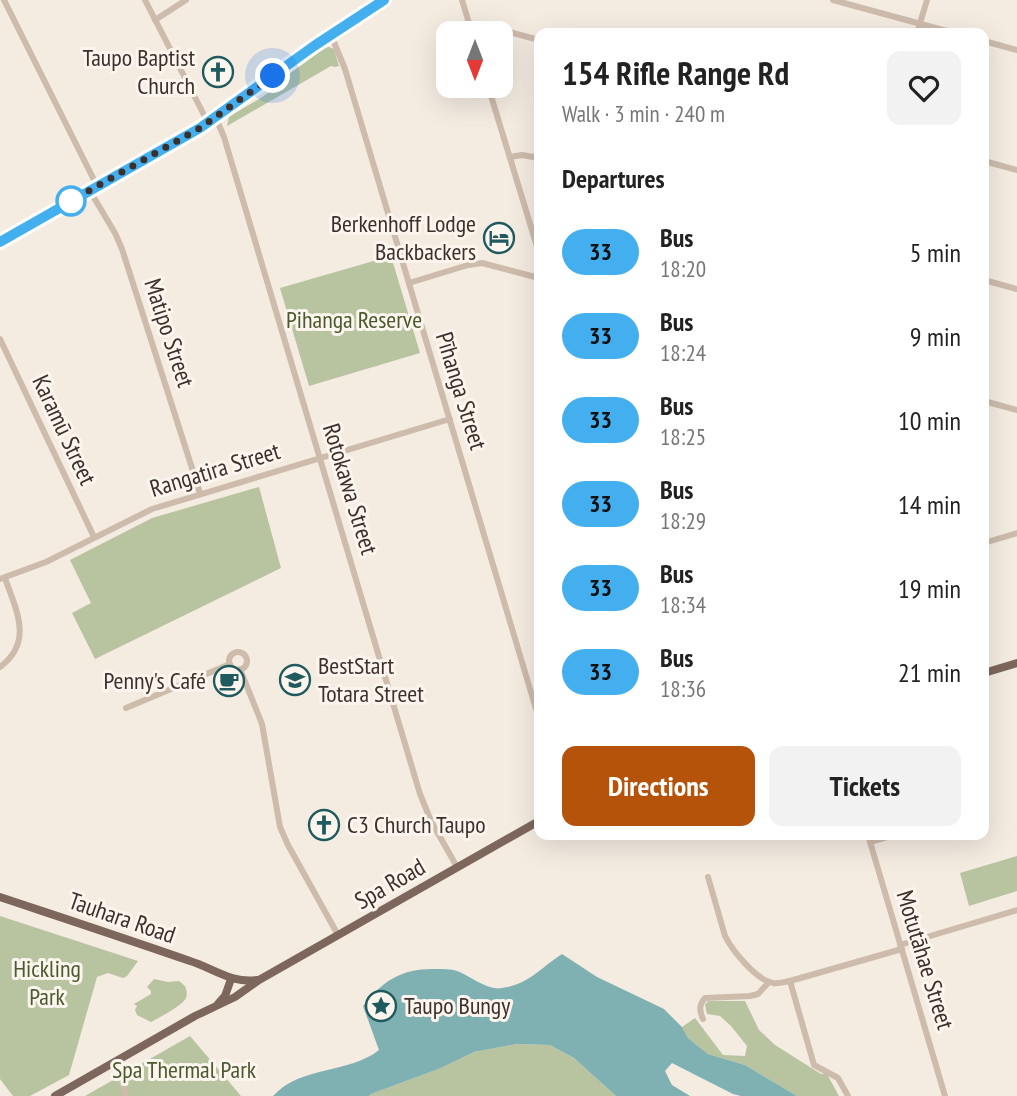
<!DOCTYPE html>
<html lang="en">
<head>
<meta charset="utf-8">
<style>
	body { margin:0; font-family:"PT Sans Narrow",sans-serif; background:#f2f2f2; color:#222; height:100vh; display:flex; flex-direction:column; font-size:26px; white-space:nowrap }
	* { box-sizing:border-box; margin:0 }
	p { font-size:23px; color:#767676 }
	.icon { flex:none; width:38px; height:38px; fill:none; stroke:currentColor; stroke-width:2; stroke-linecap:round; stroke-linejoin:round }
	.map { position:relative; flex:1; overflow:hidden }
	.side { position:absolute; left:534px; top:28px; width:455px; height:812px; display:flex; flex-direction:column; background:#fff; border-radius:14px; box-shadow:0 7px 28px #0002 }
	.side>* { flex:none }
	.badge { padding:0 14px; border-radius:23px; font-size:24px; line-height:46px }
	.needle { width:46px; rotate:180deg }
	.tools { position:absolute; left:436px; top:21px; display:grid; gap:14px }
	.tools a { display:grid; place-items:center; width:77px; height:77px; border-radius:14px; background:#fff; box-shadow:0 7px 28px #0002; font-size:35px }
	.you { position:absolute; width:35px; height:35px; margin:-18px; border:5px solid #fff; border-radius:50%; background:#1a73e8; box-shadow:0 0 0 10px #1a73e833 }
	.map>.badge { position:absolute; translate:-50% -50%; box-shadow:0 0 0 4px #fff }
	h2 { padding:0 28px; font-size:26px; line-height:63px }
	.round { display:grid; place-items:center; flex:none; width:74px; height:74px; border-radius:14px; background:#f2f2f2 }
	.overview { display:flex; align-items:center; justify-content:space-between; height:119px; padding:0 28px }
	h1 { font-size:33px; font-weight:700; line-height:52px }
	.button { display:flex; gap:14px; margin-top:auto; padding:14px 28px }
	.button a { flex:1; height:80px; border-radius:14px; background:#b45309; color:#fff; font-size:28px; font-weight:700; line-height:80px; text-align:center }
	.button a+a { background:#f2f2f2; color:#222 }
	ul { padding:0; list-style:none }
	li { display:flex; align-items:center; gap:21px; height:84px; padding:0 28px }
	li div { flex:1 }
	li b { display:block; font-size:26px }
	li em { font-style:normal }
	li .badge { min-width:77px; font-weight:700; text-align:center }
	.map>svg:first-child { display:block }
	.green { fill:#b8c4a0 }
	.water { fill:#7fb0b2 }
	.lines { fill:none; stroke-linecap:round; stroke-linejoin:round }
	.minor { stroke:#cdbbac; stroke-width:6 }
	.major { stroke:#7d675c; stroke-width:8 }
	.line-casing { stroke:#fff; stroke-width:16 }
	.line { stroke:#44afee; stroke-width:10 }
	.walk { stroke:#3b302b; stroke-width:7; stroke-dasharray:0 12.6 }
	.stop-dot { fill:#fff; stroke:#44afee; stroke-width:3.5 }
	.labels { text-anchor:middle; stroke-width:6; stroke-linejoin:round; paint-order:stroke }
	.poi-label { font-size:24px; fill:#3b302b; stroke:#fbf5ee; text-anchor:end }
	.park-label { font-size:24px; fill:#4a5a2e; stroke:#fbf5ee }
	.street-label { font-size:24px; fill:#3b302b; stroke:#fbf5ee }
</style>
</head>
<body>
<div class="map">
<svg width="1017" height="1096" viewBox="0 0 1017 1096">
	<rect width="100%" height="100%" fill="#f4ebe1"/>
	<g class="green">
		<path d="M 329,47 L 334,49 L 339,66 L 335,67 L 331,66 L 227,126 L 229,117 C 243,108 259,100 272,90 C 288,77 307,49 329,47 Z"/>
		<path d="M 391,256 L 420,353 L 309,386 L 280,288 Z"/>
		<path d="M 259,487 L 281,568 L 95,659 L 72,613 L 91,603 L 70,560 L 152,518 Z"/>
		<path d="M 1017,856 L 1017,891 L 969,906 L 960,873 Z"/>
		<path d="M 0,916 L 138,961 L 127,976 L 123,978 L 108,973 L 97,977 L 69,1075 L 30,1096 L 13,1096 L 0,1079 Z"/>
		<path d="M 154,979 L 168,982 L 179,981 L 185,986 C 186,990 188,993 186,998 C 182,1006 160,1017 151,1022 L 137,1015 L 135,1010 L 137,1006 L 134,1004 L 151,994 L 151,991 L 147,987 Z"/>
		<path d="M 708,1001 L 745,1001 L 759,1030 L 775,1045 L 821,1074 L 827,1074 L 839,1096 L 797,1096 L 745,1065 L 708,1054 L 688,1038 L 682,1027 L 695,1018 L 723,1055 L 745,1056 L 747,1046 L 731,1026 L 720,1016 L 707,1014 L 705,1005 Z"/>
		<path d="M 190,1036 L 241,1096 L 85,1096 Z"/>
		<path d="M 517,1044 L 550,1045 L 574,1058 L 616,1096 L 369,1096 L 371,1094 L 441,1068 L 474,1052 Z"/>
	</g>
	<path class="water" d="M 562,954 L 597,977 L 664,1009 L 682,1027 L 688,1038 L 708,1054 L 745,1065 L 797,1096 L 741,1096 L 733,1094 L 672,1063 L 665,1071 L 672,1085 L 690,1096 L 616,1096 L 574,1058 L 550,1045 L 517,1044 L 474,1052 L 441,1068 L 371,1094 L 369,1096 L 273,1096 C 302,1065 349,1074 379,1050 L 363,1006 C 383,980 403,968 436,969 C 443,969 451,969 457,971 C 471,976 487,991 502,988 C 530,984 540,968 562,954 Z"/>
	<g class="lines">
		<g class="minor">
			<path d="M 4,0 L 97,186"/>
			<path d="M 145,0 L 204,115 L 218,123 L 224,137 L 420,794 L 431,821 L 457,867"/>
			<path d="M 462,0 L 472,33"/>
			<path d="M 833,0 L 954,33"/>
			<path d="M 155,20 L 186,0"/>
			<path d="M 470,28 L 483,26 L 491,27 L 539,40"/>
			<path d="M 917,33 L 927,0"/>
			<path d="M 331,35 L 345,69 L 539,719"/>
			<path d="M 984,41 L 1017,50"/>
			<path d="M 488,86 L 539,253"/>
			<path d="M 510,157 L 522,155 L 539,158"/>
			<path d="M 984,161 L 1017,170"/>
			<path d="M 90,191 L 115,233 L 122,249 L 200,493"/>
			<path d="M 0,242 L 199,128 L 314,46 L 384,0"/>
			<path d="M 984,280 L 1017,289"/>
			<path d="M 409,283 L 468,265 L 482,263 L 539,278"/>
			<path d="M 0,339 L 94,537"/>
			<path d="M 984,401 L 1017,410"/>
			<path d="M 984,543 L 1017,533"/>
			<path d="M 0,579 L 46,562 L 152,509 L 450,419"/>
			<circle cx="238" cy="661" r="9"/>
			<path d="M 0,667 C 34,642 16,610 5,578"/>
			<path d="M 240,669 L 262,724 L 280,827 L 288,845 L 338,935"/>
			<path d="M 126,708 L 230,664"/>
			<path d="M 868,835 L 945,1096"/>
			<path d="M 870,842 L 894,835"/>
			<path d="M 708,877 L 725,936 C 732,950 756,980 773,983 C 778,984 784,982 790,981 L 902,949"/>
			<path d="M 900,945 L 1017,910"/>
			<path d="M 790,981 L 814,1065 L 838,1078 L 848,1096"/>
			<path d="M 703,1019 C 699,1010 699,1005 705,998 L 750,996 L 758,994 L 769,982"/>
			<path d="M 115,1062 L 117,1065 L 126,1096"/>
		</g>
		<g class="major">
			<path d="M 984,673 L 1017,663"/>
			<path d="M 0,897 C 63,918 127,939 190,961 C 213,968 232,984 257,980"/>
			<path d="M 218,1004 L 225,996 L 231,979"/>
			<path d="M 55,1096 L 195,1016 L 235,997 L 259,980 L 539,821"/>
		</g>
	</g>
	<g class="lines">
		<g class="line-casing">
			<path id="line" d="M 0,242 L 200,128 L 314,46 L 384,0"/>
		</g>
		<use href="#line" class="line"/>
		<path class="walk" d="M 71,201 L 69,202 L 200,128 L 273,76"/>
	</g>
	<defs>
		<g id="church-ring" transform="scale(1.575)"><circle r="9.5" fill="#fbf5ee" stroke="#1f5a5e" stroke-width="1.5"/><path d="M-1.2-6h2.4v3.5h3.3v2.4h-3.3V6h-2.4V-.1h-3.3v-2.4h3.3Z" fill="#1f5a5e"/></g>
		<g id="hotel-ring" transform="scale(1.575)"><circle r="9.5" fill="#fbf5ee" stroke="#1f5a5e" stroke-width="1.5"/><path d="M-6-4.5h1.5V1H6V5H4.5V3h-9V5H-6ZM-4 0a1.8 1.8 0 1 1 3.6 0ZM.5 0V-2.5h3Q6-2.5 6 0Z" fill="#1f5a5e"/></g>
		<g id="school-ring" transform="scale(1.575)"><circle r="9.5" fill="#fbf5ee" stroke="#1f5a5e" stroke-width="1.5"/><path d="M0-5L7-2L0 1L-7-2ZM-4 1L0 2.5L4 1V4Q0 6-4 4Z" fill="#1f5a5e"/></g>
		<g id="cafe-ring" transform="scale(1.575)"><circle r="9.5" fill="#fbf5ee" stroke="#1f5a5e" stroke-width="1.5"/><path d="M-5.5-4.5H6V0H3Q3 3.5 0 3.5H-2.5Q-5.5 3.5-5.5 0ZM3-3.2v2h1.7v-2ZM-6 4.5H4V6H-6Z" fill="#1f5a5e"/></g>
		<g id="sight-ring" transform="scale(1.575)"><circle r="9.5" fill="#fbf5ee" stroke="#1f5a5e" stroke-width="1.5"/><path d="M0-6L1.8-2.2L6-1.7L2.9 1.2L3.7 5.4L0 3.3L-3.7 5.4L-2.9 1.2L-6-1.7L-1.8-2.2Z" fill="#1f5a5e"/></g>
	</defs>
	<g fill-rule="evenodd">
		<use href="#church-ring" x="218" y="72"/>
		<use href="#hotel-ring" x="499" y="238"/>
		<use href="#school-ring" x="295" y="680"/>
		<use href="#cafe-ring" x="229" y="681"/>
		<use href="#church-ring" x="324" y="825"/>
		<use href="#sight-ring" x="381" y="1006"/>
	</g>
	<circle class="stop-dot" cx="71" cy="201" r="14"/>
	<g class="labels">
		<g class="poi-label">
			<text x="195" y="66">Taupo Baptist<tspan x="195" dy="28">Church</tspan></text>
			<text x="476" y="232">Berkenhoff Lodge<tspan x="476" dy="28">Backbackers</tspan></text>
			<text x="318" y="674" text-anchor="start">BestStart<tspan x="318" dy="28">Totara Street</tspan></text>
			<text x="206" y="689">Penny's Café</text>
			<text x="347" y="833" text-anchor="start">C3 Church Taupo</text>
			<text x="404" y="1014" text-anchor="start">Taupo Bungy</text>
		</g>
		<g class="park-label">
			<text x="354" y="328">Pihanga Reserve</text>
			<text x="47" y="977">Hickling<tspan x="47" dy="28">Park</tspan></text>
			<text x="184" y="1078">Spa Thermal Park</text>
		</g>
		<g class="street-label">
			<text transform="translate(169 333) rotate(72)" y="8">Matipo Street</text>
			<text transform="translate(461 391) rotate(73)" y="8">Pīhanga Street</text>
			<text transform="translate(64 430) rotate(65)" y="8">Karamū Street</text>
			<text transform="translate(215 470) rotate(-17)" y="8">Rangatira Street</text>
			<text transform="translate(350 489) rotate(73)" y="8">Rotokawa Street</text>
			<text transform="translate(390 884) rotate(-30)" y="8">Spa Road</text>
			<text transform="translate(122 918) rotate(19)" y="8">Tauhara Road</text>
			<text transform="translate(925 960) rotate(73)" y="8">Motutāhae Street</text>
		</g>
	</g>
</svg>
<div class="tools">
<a><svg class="needle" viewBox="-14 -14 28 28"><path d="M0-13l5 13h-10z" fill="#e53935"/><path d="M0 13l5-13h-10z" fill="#767676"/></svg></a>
</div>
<div class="you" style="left:273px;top:76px"></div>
<section class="side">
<div class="overview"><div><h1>154 Rifle Range Rd</h1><p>Walk · 3 min · 240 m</p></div><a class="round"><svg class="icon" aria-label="heart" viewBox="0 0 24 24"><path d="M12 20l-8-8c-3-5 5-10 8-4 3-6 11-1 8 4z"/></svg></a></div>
<h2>Departures</h2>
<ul>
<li><span class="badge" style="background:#44afee;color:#111">33</span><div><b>Bus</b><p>18:20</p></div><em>5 min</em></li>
<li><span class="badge" style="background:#44afee;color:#111">33</span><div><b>Bus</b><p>18:24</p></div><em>9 min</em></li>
<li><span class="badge" style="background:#44afee;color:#111">33</span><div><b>Bus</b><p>18:25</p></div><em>10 min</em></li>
<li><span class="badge" style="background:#44afee;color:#111">33</span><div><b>Bus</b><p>18:29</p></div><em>14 min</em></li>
<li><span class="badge" style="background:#44afee;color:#111">33</span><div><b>Bus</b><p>18:34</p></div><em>19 min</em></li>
<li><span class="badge" style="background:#44afee;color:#111">33</span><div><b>Bus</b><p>18:36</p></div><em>21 min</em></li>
</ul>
<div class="button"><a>Directions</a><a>Tickets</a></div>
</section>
</div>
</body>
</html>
